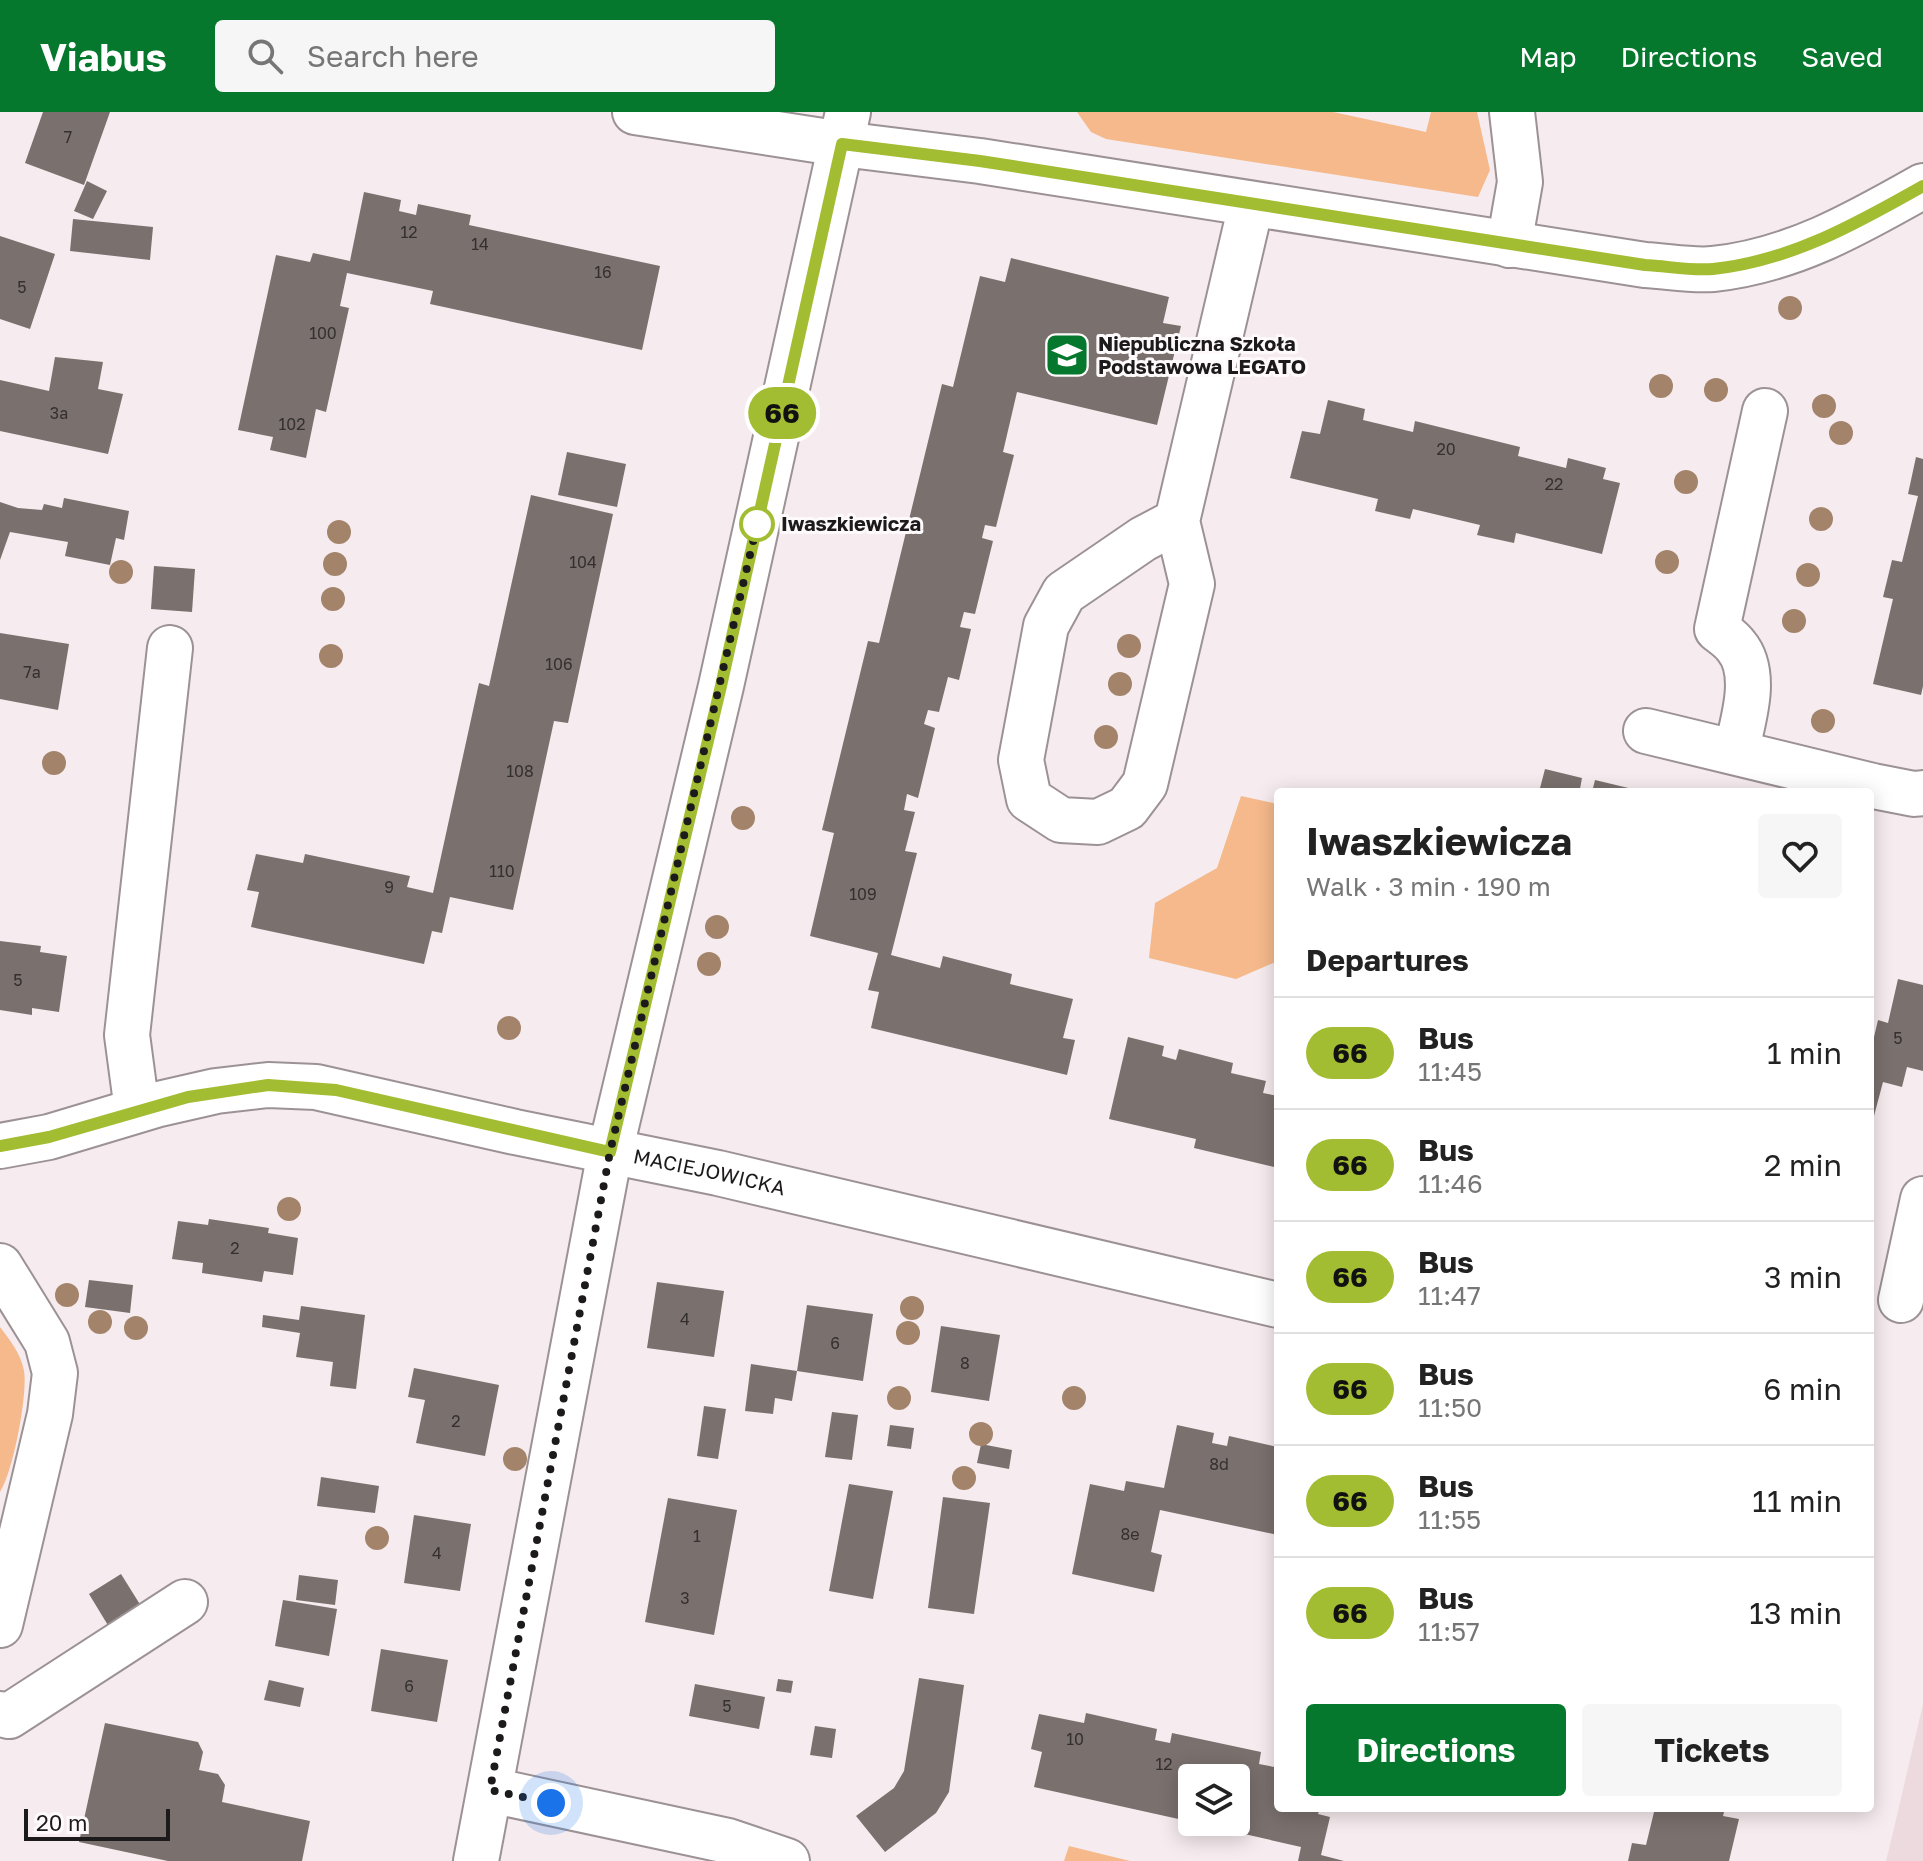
<!DOCTYPE html>
<html lang="en">
<head>
<meta charset="utf-8">
<style>
	body { margin:0; font-family:"Golos Text",sans-serif; background:#f6f6f6; color:#222; height:100vh; display:flex; flex-direction:column; font-size:30px; white-space:nowrap }
	* { box-sizing:border-box; margin:0 }
	p { font-size:26px; color:#767676 }
	.icon { flex:none; width:44px; height:44px; fill:none; stroke:currentColor; stroke-width:2; stroke-linecap:round; stroke-linejoin:round }
	.map { position:relative; flex:1; overflow:hidden }
	.side { position:absolute; left:1274px; top:676px; width:600px; height:1024px; display:flex; flex-direction:column; background:#fff; border-radius:8px; box-shadow:0 4px 20px #0003 }
	.side>* { flex:none }
	.badge { padding:0 16px; border-radius:26px; font-size:28px; line-height:52px }
	.tools { position:absolute; left:1178px; top:1652px; display:grid; gap:16px }
	.tools a { display:grid; place-items:center; width:72px; height:72px; border-radius:8px; background:#fff; box-shadow:0 4px 20px #0003; font-size:40px }
	.scale { position:absolute; left:24px; bottom:20px; width:146px; box-sizing:border-box; padding-left:8px; border:4px solid #1d1a1b; border-top:0; font-size:22px; line-height:28px; white-space:nowrap; color:#1d1a1b; -webkit-text-stroke:6px #fefafb; paint-order:stroke }
	.you { position:absolute; width:40px; height:40px; margin:-20px; border:6px solid #fff; border-radius:50%; background:#1a73e8; box-shadow:0 0 0 12px #1a73e833 }
	.map>.badge { position:absolute; translate:-50% -50%; box-shadow:0 0 0 4px #fff }
	h2 { padding:0 32px; font-size:30px; line-height:72px }
	.round { display:grid; place-items:center; flex:none; width:84px; height:84px; border-radius:8px; background:#f6f6f6 }
	.summary { display:flex; align-items:center; justify-content:space-between; height:136px; padding:0 32px }
	h1 { font-size:38px; font-weight:700; line-height:60px }
	.action { display:flex; gap:16px; margin-top:auto; padding:16px 32px }
	.action a { flex:1; height:92px; border-radius:8px; background:#06782d; color:#fff; font-size:32px; font-weight:700; line-height:92px; text-align:center }
	.action a+a { background:#f6f6f6; color:#222 }
	ul { padding:0; list-style:none }
	li { display:flex; align-items:center; gap:24px; height:112px; padding:0 32px; border-top:2px solid #e0e0e0 }
	li div { flex:1 }
	li b { display:block; font-size:30px }
	li em { font-style:normal }
	li .badge { min-width:88px; font-weight:700; text-align:center }
	header { display:flex; align-items:center; gap:48px; box-sizing:border-box; height:112px; padding:0 40px; background:#06782d; color:#fff }
	header strong { font-size:38px }
	nav { display:flex; gap:44px; margin-inline-start:auto; font-size:28px }
	.search { width:560px; height:72px; background:#f6f6f6; display:flex; align-items:center; gap:20px; box-sizing:border-box; padding:0 28px; border-radius:8px; color:#767676; font-size:30px }
	.map>svg:first-child { display:block }
	.built { fill:#eddadf }
	.green { fill:#f5b98b }
	.building { fill:#7a706e }
	.lines { fill:none; stroke-linecap:round; stroke-linejoin:round }
	.minor-casing { stroke:#9c9294; stroke-width:48 }
	.minor { stroke:#fff; stroke-width:44 }
	.tree { fill:#a3846b }
	.line-casing { stroke:#fff; stroke-width:18 }
	.line { stroke:#a2bd31; stroke-width:12 }
	.walk { stroke:#1d1a1b; stroke-width:8; stroke-dasharray:0 14.4 }
	.stop-dot { fill:#fff; stroke:#a2bd31; stroke-width:4 }
	.labels { text-anchor:middle; stroke-width:6; stroke-linejoin:round; paint-order:stroke }
	.number-label { font-size:16px; fill:#343030 }
	.poi-label { font-size:20px; font-weight:bold; fill:#1d1a1b; stroke:#fefafb; text-anchor:start }
	.stop-label { font-size:20px; font-weight:bold; fill:#1d1a1b; stroke:#fefafb; text-anchor:start }
	.street-label { font-size:20px; fill:#1d1a1b; stroke:#fefafb }
</style>
</head>
<body>
<header>
<strong>Viabus</strong>
<div class="search"><svg class="icon" aria-label="search" viewBox="0 0 24 24"><circle cx="10" cy="10" r="6"/><path d="M15 15l6 6"/></svg>Search here</div>
<nav><a>Map</a><a>Directions</a><a>Saved</a></nav>
</header>
<div class="map">
<svg width="1923" height="1749" viewBox="0 0 1923 1749">
	<rect width="100%" height="100%" fill="#f6ebee"/>
	<path class="built" d="M 1923,1592 L 1923,1749 L 1886,1749 L 1891,1729 Z"/>
	<g class="green">
		<path d="M 1077,0 L 1333,0 L 1426,20 L 1431,0 L 1477,0 L 1490,58 L 1478,85 L 1106,27 L 1091,20 Z"/>
		<path d="M 1241,684 L 1278,692 L 1278,849 L 1236,867 L 1149,846 L 1155,791 L 1217,756 Z"/>
		<path d="M 0,1215 C 10,1228 21,1242 24,1259 C 28,1282 13,1361 0,1380 Z"/>
		<path d="M 1069,1734 L 1130,1749 L 1064,1749 Z"/>
	</g>
	<g class="building">
		<path d="M 43,0 L 110,0 L 84,73 L 25,51 Z"/>
		<path d="M 87,69 L 107,79 L 93,107 L 74,99 Z"/>
		<path d="M 364,80 L 401,88 L 399,99 L 416,103 L 418,92 L 471,103 L 469,113 L 660,154 L 642,238 L 430,192 L 433,179 L 347,161 L 340,194 L 349,196 L 326,300 L 316,297 L 306,346 L 270,338 L 273,325 L 238,318 L 276,143 L 310,150 L 313,141 L 350,149 Z"/>
		<path d="M 73,107 L 153,115 L 150,148 L 70,139 Z"/>
		<path d="M 0,124 L 55,142 L 30,217 L 0,207 Z"/>
		<path d="M 1011,146 L 1169,185 L 1163,211 L 1181,214 L 1157,313 L 1017,280 L 1003,340 L 1014,343 L 996,415 L 985,413 L 982,426 L 993,429 L 975,502 L 964,500 L 960,515 L 971,517 L 959,568 L 948,565 L 939,600 L 928,598 L 924,612 L 935,616 L 918,686 L 907,682 L 904,698 L 915,700 L 905,739 L 917,741 L 891,843 L 940,856 L 943,844 L 1012,862 L 1010,872 L 1073,887 L 1063,926 L 1075,928 L 1067,963 L 871,916 L 879,880 L 868,878 L 878,841 L 810,824 L 834,721 L 822,718 L 868,529 L 879,531 L 942,272 L 953,275 L 980,164 L 1005,170 Z"/>
		<path d="M 55,245 L 103,250 L 98,277 L 123,282 L 108,342 L 0,319 L 0,268 L 49,279 Z"/>
		<path d="M 1328,288 L 1365,297 L 1363,308 L 1413,320 L 1415,309 L 1520,335 L 1518,344 L 1566,356 L 1568,346 L 1606,356 L 1603,367 L 1620,371 L 1602,442 L 1516,421 L 1514,431 L 1477,423 L 1480,413 L 1413,397 L 1410,407 L 1375,399 L 1378,387 L 1290,366 L 1302,319 L 1320,322 Z"/>
		<path d="M 567,340 L 626,352 L 617,395 L 558,383 Z"/>
		<path d="M 1916,345 L 1923,347 L 1923,574 L 1921,583 L 1873,572 L 1893,487 L 1883,485 L 1892,448 L 1902,450 L 1918,384 L 1908,382 Z"/>
		<path d="M 531,383 L 613,402 L 568,611 L 554,609 L 513,798 L 450,785 L 442,821 L 432,819 L 424,852 L 251,815 L 259,780 L 247,778 L 256,742 L 303,751 L 305,742 L 410,764 L 407,775 L 433,781 L 479,571 L 489,574 Z"/>
		<path d="M 64,386 L 129,399 L 124,428 L 116,426 L 110,453 L 65,444 L 68,430 L 10,420 L 0,448 L 0,390 L 18,396 L 42,398 L 44,392 L 62,396 Z"/>
		<path d="M 154,454 L 195,457 L 192,500 L 151,497 Z"/>
		<path d="M 0,521 L 69,532 L 58,598 L 0,587 Z"/>
		<path d="M 1545,657 L 1582,666 L 1580,677 L 1587,680 L 1539,680 Z"/>
		<path d="M 1595,668 L 1641,679 L 1641,680 L 1592,680 Z"/>
		<path d="M 0,829 L 41,834 L 40,840 L 67,844 L 59,900 L 32,896 L 32,903 L 0,898 Z"/>
		<path d="M 1898,867 L 1923,873 L 1923,959 L 1907,955 L 1902,975 L 1883,970 L 1870,1019 L 1870,942 L 1878,908 L 1888,911 Z"/>
		<path d="M 1128,925 L 1164,934 L 1162,944 L 1176,948 L 1179,937 L 1233,951 L 1231,961 L 1266,969 L 1263,981 L 1278,984 L 1278,1056 L 1194,1036 L 1196,1027 L 1109,1007 Z"/>
		<path d="M 209,1107 L 269,1116 L 268,1121 L 298,1126 L 293,1163 L 264,1159 L 262,1170 L 202,1161 L 203,1151 L 172,1147 L 178,1109 L 208,1113 Z"/>
		<path d="M 89,1168 L 133,1173 L 130,1201 L 85,1195 Z"/>
		<path d="M 657,1170 L 724,1179 L 714,1245 L 647,1236 Z"/>
		<path d="M 807,1193 L 873,1202 L 863,1269 L 797,1259 L 792,1289 L 775,1286 L 773,1302 L 745,1299 L 751,1252 L 797,1259 Z"/>
		<path d="M 301,1194 L 365,1203 L 356,1277 L 330,1274 L 333,1250 L 296,1245 L 300,1221 L 262,1215 L 263,1203 L 299,1208 Z"/>
		<path d="M 941,1214 L 1000,1223 L 989,1289 L 931,1280 Z"/>
		<path d="M 414,1256 L 499,1273 L 485,1344 L 416,1331 L 425,1288 L 408,1285 Z"/>
		<path d="M 704,1294 L 726,1297 L 718,1347 L 697,1344 Z"/>
		<path d="M 832,1300 L 858,1303 L 852,1348 L 825,1345 Z"/>
		<path d="M 890,1313 L 914,1316 L 911,1337 L 887,1334 Z"/>
		<path d="M 1177,1313 L 1214,1321 L 1212,1331 L 1227,1334 L 1229,1324 L 1278,1335 L 1278,1423 L 1160,1398 L 1151,1440 L 1162,1443 L 1154,1480 L 1072,1462 L 1090,1372 L 1124,1379 L 1126,1369 L 1164,1376 Z"/>
		<path d="M 981,1332 L 1012,1338 L 1009,1357 L 977,1351 Z"/>
		<path d="M 321,1365 L 379,1374 L 375,1401 L 317,1394 Z"/>
		<path d="M 849,1372 L 893,1379 L 873,1487 L 829,1479 Z"/>
		<path d="M 943,1385 L 990,1391 L 974,1502 L 928,1496 Z"/>
		<path d="M 668,1386 L 737,1398 L 714,1523 L 645,1510 Z"/>
		<path d="M 414,1403 L 471,1412 L 460,1479 L 404,1471 Z"/>
		<path d="M 121,1462 L 141,1494 L 109,1515 L 89,1482 Z"/>
		<path d="M 299,1463 L 338,1468 L 335,1493 L 296,1488 Z"/>
		<path d="M 283,1488 L 337,1497 L 329,1544 L 275,1534 Z"/>
		<path d="M 381,1537 L 448,1548 L 437,1610 L 371,1599 Z"/>
		<path d="M 919,1566 L 964,1573 L 949,1680 L 936,1701 L 885,1740 L 856,1704 L 894,1676 L 904,1659 Z"/>
		<path d="M 778,1567 L 793,1569 L 791,1581 L 776,1579 Z"/>
		<path d="M 269,1568 L 304,1576 L 300,1595 L 264,1588 Z"/>
		<path d="M 695,1572 L 765,1585 L 759,1617 L 689,1604 Z"/>
		<path d="M 1086,1601 L 1157,1617 L 1155,1628 L 1170,1631 L 1172,1621 L 1261,1640 L 1259,1652 L 1274,1655 L 1278,1642 L 1278,1696 L 1320,1696 L 1318,1702 L 1330,1705 L 1321,1743 L 1344,1749 L 1298,1749 L 1301,1735 L 1196,1711 L 1236,1710 L 1236,1666 L 1192,1666 L 1192,1710 L 1034,1675 L 1042,1640 L 1031,1637 L 1039,1602 L 1084,1611 Z"/>
		<path d="M 105,1611 L 198,1630 L 203,1640 L 199,1658 L 218,1662 L 225,1673 L 222,1690 L 310,1709 L 302,1749 L 168,1749 L 79,1730 Z"/>
		<path d="M 815,1614 L 836,1617 L 832,1646 L 810,1643 Z"/>
		<path d="M 1655,1696 L 1725,1696 L 1723,1704 L 1739,1707 L 1729,1749 L 1628,1749 L 1632,1731 L 1646,1733 Z"/>
	</g>
	<g class="lines">
		<g class="minor-casing">
			<g id="minor">
				<path d="M 635,0 L 842,32 L 980,49 L 1645,153 C 1667,154 1691,159 1713,157 C 1791,149 1856,112 1923,74"/>
				<path d="M 1509,133 L 1520,70 L 1512,0"/>
				<path d="M 1177,409 L 1143,427 L 1064,481 L 1046,514 L 1021,648 L 1029,687 L 1061,708 L 1098,710 L 1127,696 L 1145,672 L 1192,472 L 1177,409 L 1251,93"/>
				<path d="M 1646,619 L 1873,674 L 1914,682 L 1923,681"/>
				<path d="M 1736,640 C 1743,609 1759,561 1736,534 C 1731,527 1723,522 1717,517 L 1765,299"/>
				<path d="M 137,998 L 127,923 L 170,536"/>
				<path id="s1" d="M 0,1034 L 49,1025 L 159,992 L 216,979 L 268,973 L 316,975 L 515,1020 L 718,1061 L 1278,1193"/>
				<path d="M 0,1154 L 47,1230 L 55,1261 L 50,1302 L 0,1513"/>
				<path d="M 1901,1188 L 1923,1087"/>
				<path d="M 0,1602 L 9,1604 L 185,1490"/>
				<path d="M 490,1678 L 728,1729 L 787,1749"/>
				<path d="M 476,1749 L 610,1040 L 721,574 L 848,0"/>
			</g>
		</g>
		<use href="#minor" class="minor"/>
	</g>
	<g class="tree">
		<circle cx="1790" cy="196" r="12"/>
		<circle cx="1661" cy="274" r="12"/>
		<circle cx="1716" cy="278" r="12"/>
		<circle cx="1824" cy="294" r="12"/>
		<circle cx="1841" cy="321" r="12"/>
		<circle cx="1686" cy="370" r="12"/>
		<circle cx="1821" cy="407" r="12"/>
		<circle cx="339" cy="420" r="12"/>
		<circle cx="1667" cy="450" r="12"/>
		<circle cx="335" cy="452" r="12"/>
		<circle cx="121" cy="460" r="12"/>
		<circle cx="1808" cy="463" r="12"/>
		<circle cx="333" cy="487" r="12"/>
		<circle cx="1794" cy="509" r="12"/>
		<circle cx="1129" cy="534" r="12"/>
		<circle cx="331" cy="544" r="12"/>
		<circle cx="1120" cy="572" r="12"/>
		<circle cx="1823" cy="609" r="12"/>
		<circle cx="1106" cy="625" r="12"/>
		<circle cx="54" cy="651" r="12"/>
		<circle cx="743" cy="706" r="12"/>
		<circle cx="717" cy="815" r="12"/>
		<circle cx="709" cy="852" r="12"/>
		<circle cx="509" cy="916" r="12"/>
		<circle cx="289" cy="1097" r="12"/>
		<circle cx="67" cy="1183" r="12"/>
		<circle cx="912" cy="1196" r="12"/>
		<circle cx="100" cy="1210" r="12"/>
		<circle cx="136" cy="1216" r="12"/>
		<circle cx="908" cy="1221" r="12"/>
		<circle cx="899" cy="1286" r="12"/>
		<circle cx="1074" cy="1286" r="12"/>
		<circle cx="981" cy="1322" r="12"/>
		<circle cx="515" cy="1347" r="12"/>
		<circle cx="964" cy="1366" r="12"/>
		<circle cx="377" cy="1426" r="12"/>
	</g>
	<g class="lines">
		<g class="line-casing">
			<path id="line" d="M 0,1034 L 49,1025 L 188,985 L 268,973 L 336,978 L 610,1040 L 721,574 L 842,32 L 980,49 L 1645,153 C 1667,154 1691,159 1713,157 C 1790,149 1856,112 1923,74"/>
		</g>
		<use href="#line" class="line"/>
		<path class="walk" d="M 551,1691 L 490,1678 L 610,1040 L 760,400 L 757,412"/>
	</g>
	<defs>
		<g id="school-square" transform="scale(2.3)"><rect x="-9" y="-9" width="18" height="18" rx="4" fill="#06782d" stroke="#fefafb"/><path d="M0-5L7-2L0 1L-7-2ZM-4 1L0 2.5L4 1V4Q0 6-4 4Z" fill="#fff"/></g>
	</defs>
	<g fill-rule="evenodd">
		<use href="#school-square" x="1067" y="243"/>
	</g>
	<circle class="stop-dot" cx="757" cy="412" r="16"/>
	<g class="labels">
		<g class="number-label">
			<text x="68" y="31">7</text>
			<text x="409" y="126">12</text>
			<text x="480" y="138">14</text>
			<text x="603" y="166">16</text>
			<text x="22" y="181">5</text>
			<text x="323" y="227">100</text>
			<text x="59" y="307">3a</text>
			<text x="292" y="318">102</text>
			<text x="1446" y="343">20</text>
			<text x="1554" y="378">22</text>
			<text x="583" y="456">104</text>
			<text x="559" y="558">106</text>
			<text x="32" y="566">7a</text>
			<text x="520" y="665">108</text>
			<text x="502" y="765">110</text>
			<text x="389" y="781">9</text>
			<text x="863" y="788">109</text>
			<text x="18" y="874">5</text>
			<text x="1898" y="932">5</text>
			<text x="235" y="1142">2</text>
			<text x="685" y="1213">4</text>
			<text x="835" y="1237">6</text>
			<text x="965" y="1257">8</text>
			<text x="456" y="1315">2</text>
			<text x="1219" y="1358">8d</text>
			<text x="1130" y="1428">8e</text>
			<text x="697" y="1430">1</text>
			<text x="437" y="1447">4</text>
			<text x="685" y="1492">3</text>
			<text x="409" y="1580">6</text>
			<text x="727" y="1600">5</text>
			<text x="1075" y="1633">10</text>
			<text x="1164" y="1658">12</text>
		</g>
		<g class="poi-label">
			<text x="1098" y="239">Niepubliczna Szkoła<tspan x="1098" dy="23">Podstawowa LEGATO</tspan></text>
		</g>
		<g class="stop-label">
			<text x="781" y="419">Iwaszkiewicza</text>
		</g>
		<g class="street-label">
			<text dy="7" stroke="none"><textPath href="#s1" startOffset="726">MACIEJOWICKA</textPath></text>
		</g>
	</g>
</svg>
<div class="tools">
<a><svg class="icon" aria-label="layers" viewBox="0 0 24 24"><path d="M12 4l9 5-9 5-9-5zM3 14l9 5 9-5"/></svg></a>
</div>
<div class="scale">20 m</div>
<div class="you" style="left:551px;top:1691px"></div>
<b class="badge" style="left:782px;top:301px;background:#a2bd31;color:#111">66</b>
<section class="side">
<div class="summary"><div><h1>Iwaszkiewicza</h1><p>Walk · 3 min · 190 m</p></div><a class="round"><svg class="icon" aria-label="heart" viewBox="0 0 24 24"><path d="M12 20l-8-8c-3-5 5-10 8-4 3-6 11-1 8 4z"/></svg></a></div>
<h2>Departures</h2>
<ul>
<li><span class="badge" style="background:#a2bd31;color:#111">66</span><div><b>Bus</b><p>11:45</p></div><em>1 min</em></li>
<li><span class="badge" style="background:#a2bd31;color:#111">66</span><div><b>Bus</b><p>11:46</p></div><em>2 min</em></li>
<li><span class="badge" style="background:#a2bd31;color:#111">66</span><div><b>Bus</b><p>11:47</p></div><em>3 min</em></li>
<li><span class="badge" style="background:#a2bd31;color:#111">66</span><div><b>Bus</b><p>11:50</p></div><em>6 min</em></li>
<li><span class="badge" style="background:#a2bd31;color:#111">66</span><div><b>Bus</b><p>11:55</p></div><em>11 min</em></li>
<li><span class="badge" style="background:#a2bd31;color:#111">66</span><div><b>Bus</b><p>11:57</p></div><em>13 min</em></li>
</ul>
<div class="action"><a>Directions</a><a>Tickets</a></div>
</section>
</div>
</body>
</html>
